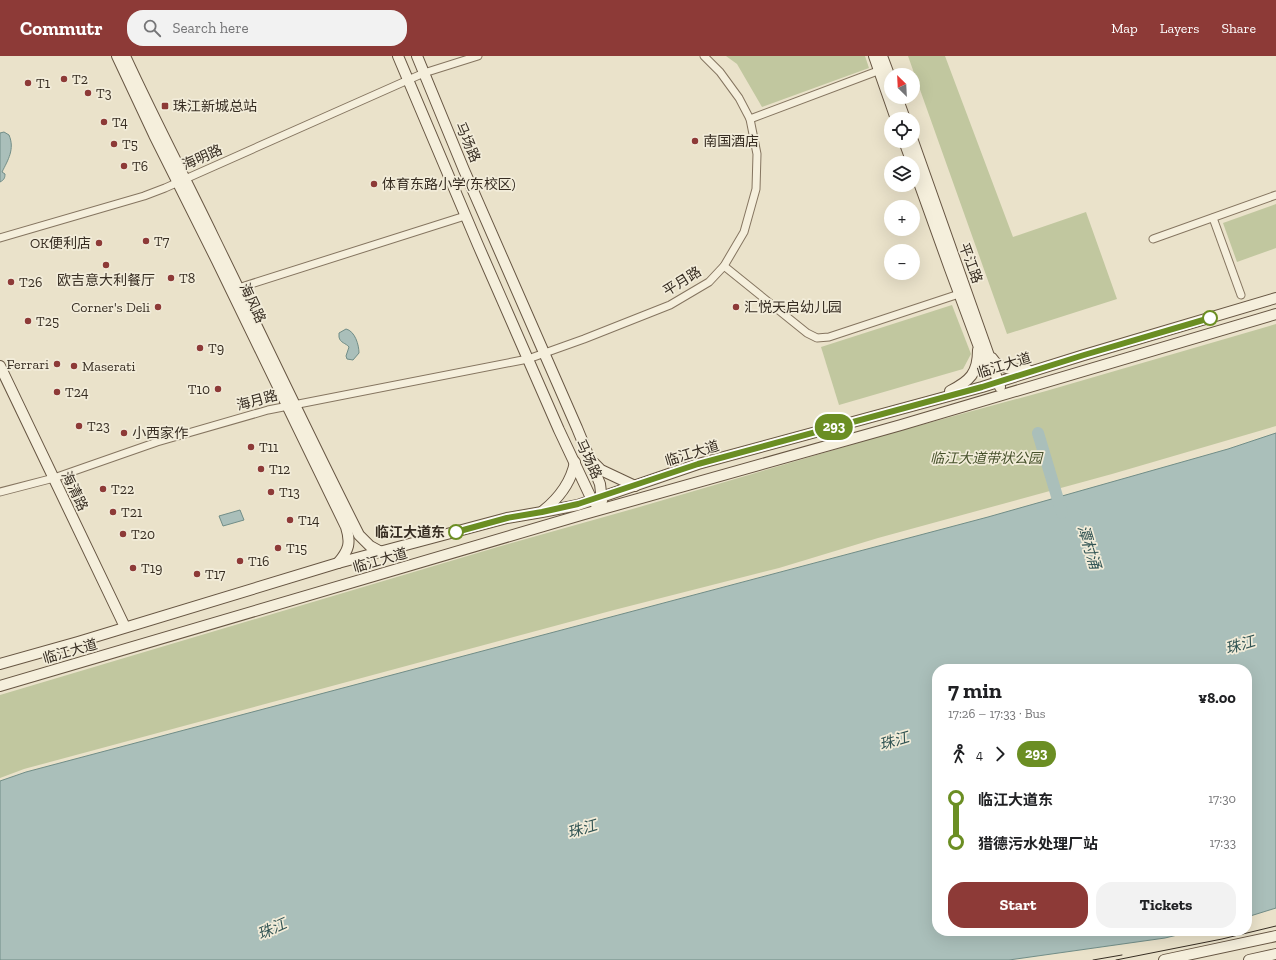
<!DOCTYPE html>
<html lang="en">
<head>
<meta charset="utf-8">
<style>
	body { margin:0; font-family:"Zilla Slab","Noto Sans SC",serif; background:#f2f2f2; color:#202124; height:100vh; display:flex; flex-direction:column; font-size:15px; white-space:nowrap }
	* { box-sizing:border-box; margin:0 }
	p { font-size:13px; color:#757577 }
	.icon { flex:none; width:22px; height:22px; fill:none; stroke:currentColor; stroke-width:2; stroke-linecap:round; stroke-linejoin:round }
	.map { position:relative; flex:1; overflow:hidden }
	.details { position:absolute; left:932px; top:608px; width:320px; height:272px; display:flex; flex-direction:column; background:#fff; border-radius:16px; box-shadow:0 4px 16px #0002 }
	.details>* { flex:none }
	.badge { padding:0 8px; border-radius:13px; font-size:14px; line-height:26px }
	.needle { width:26px; rotate:336deg }
	.tools { position:absolute; left:884px; top:12px; display:grid; gap:8px }
	.tools a { display:grid; place-items:center; width:36px; height:36px; border-radius:50%; background:#fff; box-shadow:0 4px 16px #0002; font-size:20px }
	.map>.badge { position:absolute; translate:-50% -50%; box-shadow:0 0 0 2px #fff }
	.legs { display:flex; align-items:center; gap:6px; height:44px; padding:0 16px; font-size:13px }
	.legs p { margin-inline-start:auto }
	.summary { display:flex; align-items:center; justify-content:space-between; height:68px; padding:0 16px }
	h1 { font-size:22px; font-weight:700; line-height:30px }
	.button { display:flex; gap:8px; margin-top:auto; padding:8px 16px }
	.button a { flex:1; height:46px; border-radius:16px; background:#8d3a37; color:#fff; font-size:16px; font-weight:700; line-height:46px; text-align:center }
	.button a+a { background:#f2f2f2; color:#202124 }
	ul { padding:0 16px; list-style:none }
	li { display:flex; align-items:center; gap:14px; height:44px; font-size:15px }
	li i { display:grid; place-items:center; width:6px; height:100%; margin:0 5px; background:currentColor }
	li i::after { content:''; width:10px; height:10px; margin:-5px; border:3px solid; border-radius:50%; background:#fff }
	li p { margin-inline-start:auto }
	li:first-child i { background:linear-gradient(#0000 50%,currentColor 0) }
	li:last-child i { background:linear-gradient(currentColor 50%,#0000 0) }
	header { display:flex; align-items:center; gap:24px; box-sizing:border-box; height:56px; padding:0 20px; background:#8d3a37; color:#fff }
	header strong { font-size:19px }
	nav { display:flex; gap:22px; margin-inline-start:auto; font-size:14px }
	.search { width:280px; height:36px; background:#f2f2f2; display:flex; align-items:center; gap:10px; box-sizing:border-box; padding:0 14px; border-radius:16px; color:#757577; font-size:15px }
	.map>svg:first-child { display:block }
	.green { fill:#c1c79f }
	.water { fill:#aabfba; stroke:#718d87 }
	.lines { fill:none; stroke-linecap:round; stroke-linejoin:round }
	.river { stroke:#aabfba; stroke-width:12 }
	.street-casing { stroke:#857560; stroke-width:9 }
	.secondary-casing { stroke:#675643; stroke-width:12 }
	.street { stroke:#f5efdc; stroke-width:7 }
	.secondary { stroke:#f5efdc; stroke-width:10 }
	.tram { stroke:#372d22; stroke-width:1 }
	.line-1-casing { stroke:#fff; stroke-width:9 }
	.line-1 { stroke:#6b8e23; stroke-width:6 }
	.poi-dot { fill:#8d3a37; stroke:#f2ecd9; stroke-width:1.5 }
	.stop-1-dot { fill:#fff; stroke:#6b8e23; stroke-width:2 }
	.labels { text-anchor:middle; stroke-width:3.5; stroke-linejoin:round; paint-order:stroke }
	.poi-label { font-size:14px; fill:#372d22; stroke:#f2ecd9; text-anchor:start }
	.street-label { font-size:14px; fill:#372d22; stroke:#f2ecd9 }
	.park-label { font-size:14px; font-style:italic; fill:#46512b; stroke:#f2ecd9 }
	.stop-label { font-size:14px; font-weight:bold; fill:#372d22; stroke:#f2ecd9; text-anchor:end }
	.water-label { font-size:15px; font-style:italic; fill:#335554; stroke:#f2ecd9 }
</style>
</head>
<body>
<header>
<strong>Commutr</strong>
<div class="search"><svg class="icon" aria-label="search" viewBox="0 0 24 24"><circle cx="10" cy="10" r="6"/><path d="M15 15l6 6"/></svg>Search here</div>
<nav><a>Map</a><a>Layers</a><a>Share</a></nav>
</header>
<div class="map">
<svg width="1276" height="904" viewBox="0 0 1276 904">
	<rect width="100%" height="100%" fill="#eae2ca"/>
	<g class="green">
		<path d="M 726,0 L 865,0 L 869,12 L 762,51 L 737,8 Z"/>
		<path d="M 908,0 L 945,0 L 1013,181 L 1086,156 L 1117,243 L 1007,278 Z"/>
		<path d="M 1276,148 L 1276,192 L 1237,206 L 1223,167 Z"/>
		<path d="M 952,249 L 971,298 L 963,313 L 839,349 L 821,291 Z"/>
		<path d="M 1276,268 L 1276,370 L 1112,418 L 878,482 L 779,512 L 614,554 L 24,713 L 0,722 L 0,639 L 501,490 L 636,452 L 888,378 L 1046,335 Z"/>
	</g>
	<g class="water">
		<path d="M 4,76 L 9,79 C 15,93 8,104 2,116 L 5,118 C 5,122 4,124 0,126 L 0,77 Z"/>
		<path d="M 346,273 C 355,275 359,289 359,297 L 353,304 L 347,303 L 346,300 L 349,291 C 346,287 340,287 339,281 L 339,277 Z"/>
		<path d="M 1276,377 L 1276,852 L 1247,861 L 1247,613 L 937,613 L 937,875 L 1194,875 L 1165,882 L 1009,904 L 0,904 L 0,725 L 26,716 L 988,461 L 1228,393 Z"/>
		<path d="M 240,454 L 244,464 L 223,470 L 219,460 Z"/>
	</g>
	<g class="lines">
		<path class="river" d="M 1038,377 L 1062,457"/>
		<g class="street-casing">
			<g id="street">
				<path d="M 750,63 L 883,13"/>
				<path d="M 1213,162 L 1241,239"/>
				<path d="M 0,182 L 144,140 L 165,132 L 408,24 L 424,17 L 478,0"/>
				<path d="M 1153,183 L 1276,139"/>
				<path d="M 724,210 L 807,277 L 817,282 L 829,281 L 959,238"/>
				<path d="M 235,233 L 465,160"/>
				<path d="M 0,436 L 54,422 L 157,386 L 268,354 L 528,303 L 584,283 L 670,249 L 709,226 L 724,210 L 744,176 L 756,133 L 757,98 L 750,63 L 739,42 L 720,16 L 704,0"/>
			</g>
		</g>
		<g class="secondary-casing">
			<g id="secondary">
				<path d="M 117,0 L 154,79 L 217,205 L 346,471 C 351,487 349,494 338,507"/>
				<path d="M 125,0 C 153,61 184,120 213,180 C 262,280 309,380 359,479 L 370,490 L 381,496"/>
				<path d="M 398,0 L 478,189 L 559,374 L 592,444 L 596,448"/>
				<path d="M 417,0 L 464,114 L 577,372 L 600,428 L 602,445"/>
				<path d="M 874,0 L 896,63"/>
				<path d="M 882,0 L 891,24"/>
				<path d="M 897,41 L 905,63"/>
				<path d="M 904,85 L 912,107"/>
				<path d="M 913,85 L 1000,331"/>
				<path d="M 913,110 L 950,213 L 986,310"/>
				<path d="M 992,302 C 999,314 1015,314 1028,314"/>
				<path d="M 0,310 L 125,571"/>
				<path d="M 950,335 C 970,325 978,317 978,294"/>
				<path d="M 594,407 L 601,414 L 635,430"/>
				<path d="M 543,455 C 559,442 571,427 575,406"/>
				<path d="M 0,608 L 78,586 L 338,507 L 507,462 L 542,456 L 578,449 L 698,408 L 982,331 L 1084,299 L 1276,242"/>
				<path d="M 0,630 L 581,459 L 901,369 L 1276,258"/>
				<path d="M 1164,904 L 1276,880"/>
				<path d="M 1249,904 L 1276,898"/>
			</g>
		</g>
		<use href="#street" class="street"/>
		<use href="#secondary" class="secondary"/>
		<g class="tram">
			<path d="M 1093,904 L 1122,899"/>
			<path d="M 1116,904 L 1222,883 L 1276,870"/>
		</g>
	</g>
	<g class="lines">
		<g class="line-1-casing">
			<path id="line-1" d="M 456,476 L 507,462 L 542,456 L 578,448 L 698,408 L 982,331 L 1084,299 L 1210,262"/>
		</g>
		<use href="#line-1" class="line-1"/>
	</g>
	<g class="poi-dot">
		<circle cx="64" cy="23" r="4"/>
		<circle cx="28" cy="27" r="4"/>
		<circle cx="88" cy="37" r="4"/>
		<rect x="161" y="46" width="8" height="8" rx="2"/>
		<circle cx="104" cy="66" r="4"/>
		<circle cx="695" cy="85" r="4"/>
		<circle cx="114" cy="88" r="4"/>
		<circle cx="124" cy="110" r="4"/>
		<circle cx="374" cy="128" r="4"/>
		<circle cx="146" cy="185" r="4"/>
		<circle cx="99" cy="187" r="4"/>
		<circle cx="106" cy="209" r="4"/>
		<circle cx="171" cy="222" r="4"/>
		<circle cx="11" cy="226" r="4"/>
		<circle cx="158" cy="251" r="4"/>
		<circle cx="736" cy="251" r="4"/>
		<circle cx="28" cy="265" r="4"/>
		<circle cx="200" cy="292" r="4"/>
		<circle cx="57" cy="308" r="4"/>
		<circle cx="74" cy="310" r="4"/>
		<circle cx="218" cy="333" r="4"/>
		<circle cx="57" cy="336" r="4"/>
		<circle cx="79" cy="370" r="4"/>
		<circle cx="124" cy="377" r="4"/>
		<circle cx="251" cy="391" r="4"/>
		<circle cx="261" cy="413" r="4"/>
		<circle cx="103" cy="433" r="4"/>
		<circle cx="271" cy="436" r="4"/>
		<circle cx="113" cy="456" r="4"/>
		<circle cx="290" cy="464" r="4"/>
		<circle cx="123" cy="478" r="4"/>
		<circle cx="278" cy="492" r="4"/>
		<circle cx="240" cy="505" r="4"/>
		<circle cx="133" cy="512" r="4"/>
		<circle cx="197" cy="518" r="4"/>
	</g>
	<g class="stop-1-dot">
		<circle cx="1210" cy="262" r="7"/>
		<circle cx="456" cy="476" r="7"/>
	</g>
	<g class="labels">
		<g class="poi-label">
			<text x="72" y="28">T2</text>
			<text x="36" y="32">T1</text>
			<text x="96" y="42">T3</text>
			<text x="173" y="55">珠江新城总站</text>
			<text x="112" y="71">T4</text>
			<text x="703" y="90">南国酒店</text>
			<text x="122" y="93">T5</text>
			<text x="132" y="115">T6</text>
			<text x="382" y="133">体育东路小学(东校区)</text>
			<text x="154" y="190">T7</text>
			<text x="91" y="192" text-anchor="end">OK便利店</text>
			<text x="179" y="227">T8</text>
			<text x="106" y="229" text-anchor="middle">欧吉意大利餐厅</text>
			<text x="19" y="231">T26</text>
			<text x="150" y="256" text-anchor="end">Corner's Deli</text>
			<text x="744" y="256">汇悦天启幼儿园</text>
			<text x="36" y="270">T25</text>
			<text x="208" y="297">T9</text>
			<text x="49" y="313" text-anchor="end">Ferrari</text>
			<text x="82" y="315">Maserati</text>
			<text x="210" y="338" text-anchor="end">T10</text>
			<text x="65" y="341">T24</text>
			<text x="87" y="375">T23</text>
			<text x="132" y="382">小西家作</text>
			<text x="259" y="396">T11</text>
			<text x="269" y="418">T12</text>
			<text x="111" y="438">T22</text>
			<text x="279" y="441">T13</text>
			<text x="121" y="461">T21</text>
			<text x="298" y="469">T14</text>
			<text x="131" y="483">T20</text>
			<text x="286" y="497">T15</text>
			<text x="248" y="510">T16</text>
			<text x="141" y="517">T19</text>
			<text x="205" y="523">T17</text>
		</g>
		<g class="street-label">
			<text transform="translate(468 86) rotate(67)" y="5">马场路</text>
			<text transform="translate(202 101) rotate(-24)" y="5">海明路</text>
			<text transform="translate(971 207) rotate(70)" y="5">平江路</text>
			<text transform="translate(682 225) rotate(-32)" y="5">平月路</text>
			<text transform="translate(253 247) rotate(65)" y="5">海风路</text>
			<text transform="translate(1004 309) rotate(-17)" y="5">临江大道</text>
			<text transform="translate(257 344) rotate(-15)" y="5">海月路</text>
			<text transform="translate(692 397) rotate(-17)" y="5">临江大道</text>
			<text transform="translate(589 403) rotate(65)" y="5">马场路</text>
			<text transform="translate(75 435) rotate(64)" y="5">海清路</text>
			<text transform="translate(380 504) rotate(-16)" y="5">临江大道</text>
			<text transform="translate(70 595) rotate(-16)" y="5">临江大道</text>
		</g>
		<g class="park-label">
			<text x="986" y="407">临江大道带状公园</text>
		</g>
		<g class="stop-label">
			<text x="445" y="481">临江大道东</text>
		</g>
		<g class="water-label">
			<text transform="translate(1089 491) rotate(73)" y="5">潭村涌</text>
			<text transform="translate(1240 589) rotate(-16)" y="5">珠江</text>
			<text transform="translate(894 685) rotate(-16)" y="5">珠江</text>
			<text transform="translate(582 773) rotate(-16)" y="5">珠江</text>
			<text transform="translate(272 873) rotate(-24)" y="5">珠江</text>
		</g>
	</g>
</svg>
<div class="tools">
<a><svg class="needle" viewBox="-14 -14 28 28"><path d="M0-13l5 13h-10z" fill="#e53935"/><path d="M0 13l5-13h-10z" fill="#757577"/></svg></a>
<a><svg class="icon" aria-label="locate" viewBox="0 0 24 24"><circle cx="12" cy="12" r="6"/><path d="M12 2v4M12 18v4M2 12h4M18 12h4"/></svg></a>
<a><svg class="icon" aria-label="layers" viewBox="0 0 24 24"><path d="M12 4l9 5-9 5-9-5zM3 14l9 5 9-5"/></svg></a>
<a>+</a>
<a>−</a>
</div>
<b class="badge" style="left:834px;top:371px;background:#6b8e23;color:#fff">293</b>
<section class="details">
<div class="summary"><div><h1>7 min</h1><p>17:26 – 17:33 · Bus</p></div><b>¥8.00</b></div>
<div class="legs"><svg class="icon" aria-label="walk" viewBox="0 0 24 24"><circle cx="13" cy="4" r="2"/><path d="M13 8l-2 6 4 7M11 14l-3 7M7 12l3-4h3l4 4"/></svg>4<svg class="icon" aria-label="forward" viewBox="0 0 24 24"><path d="M9 5l7 7-7 7"/></svg><b class="badge" style="background:#6b8e23;color:#fff">293</b></div>
<ul>
<li><i style="color:#6b8e23"></i><b>临江大道东</b><p>17:30</p></li>
<li><i style="color:#6b8e23"></i><b>猎德污水处理厂站</b><p>17:33</p></li>
</ul>
<div class="button"><a>Start</a><a>Tickets</a></div>
</section>
</div>
</body>
</html>
